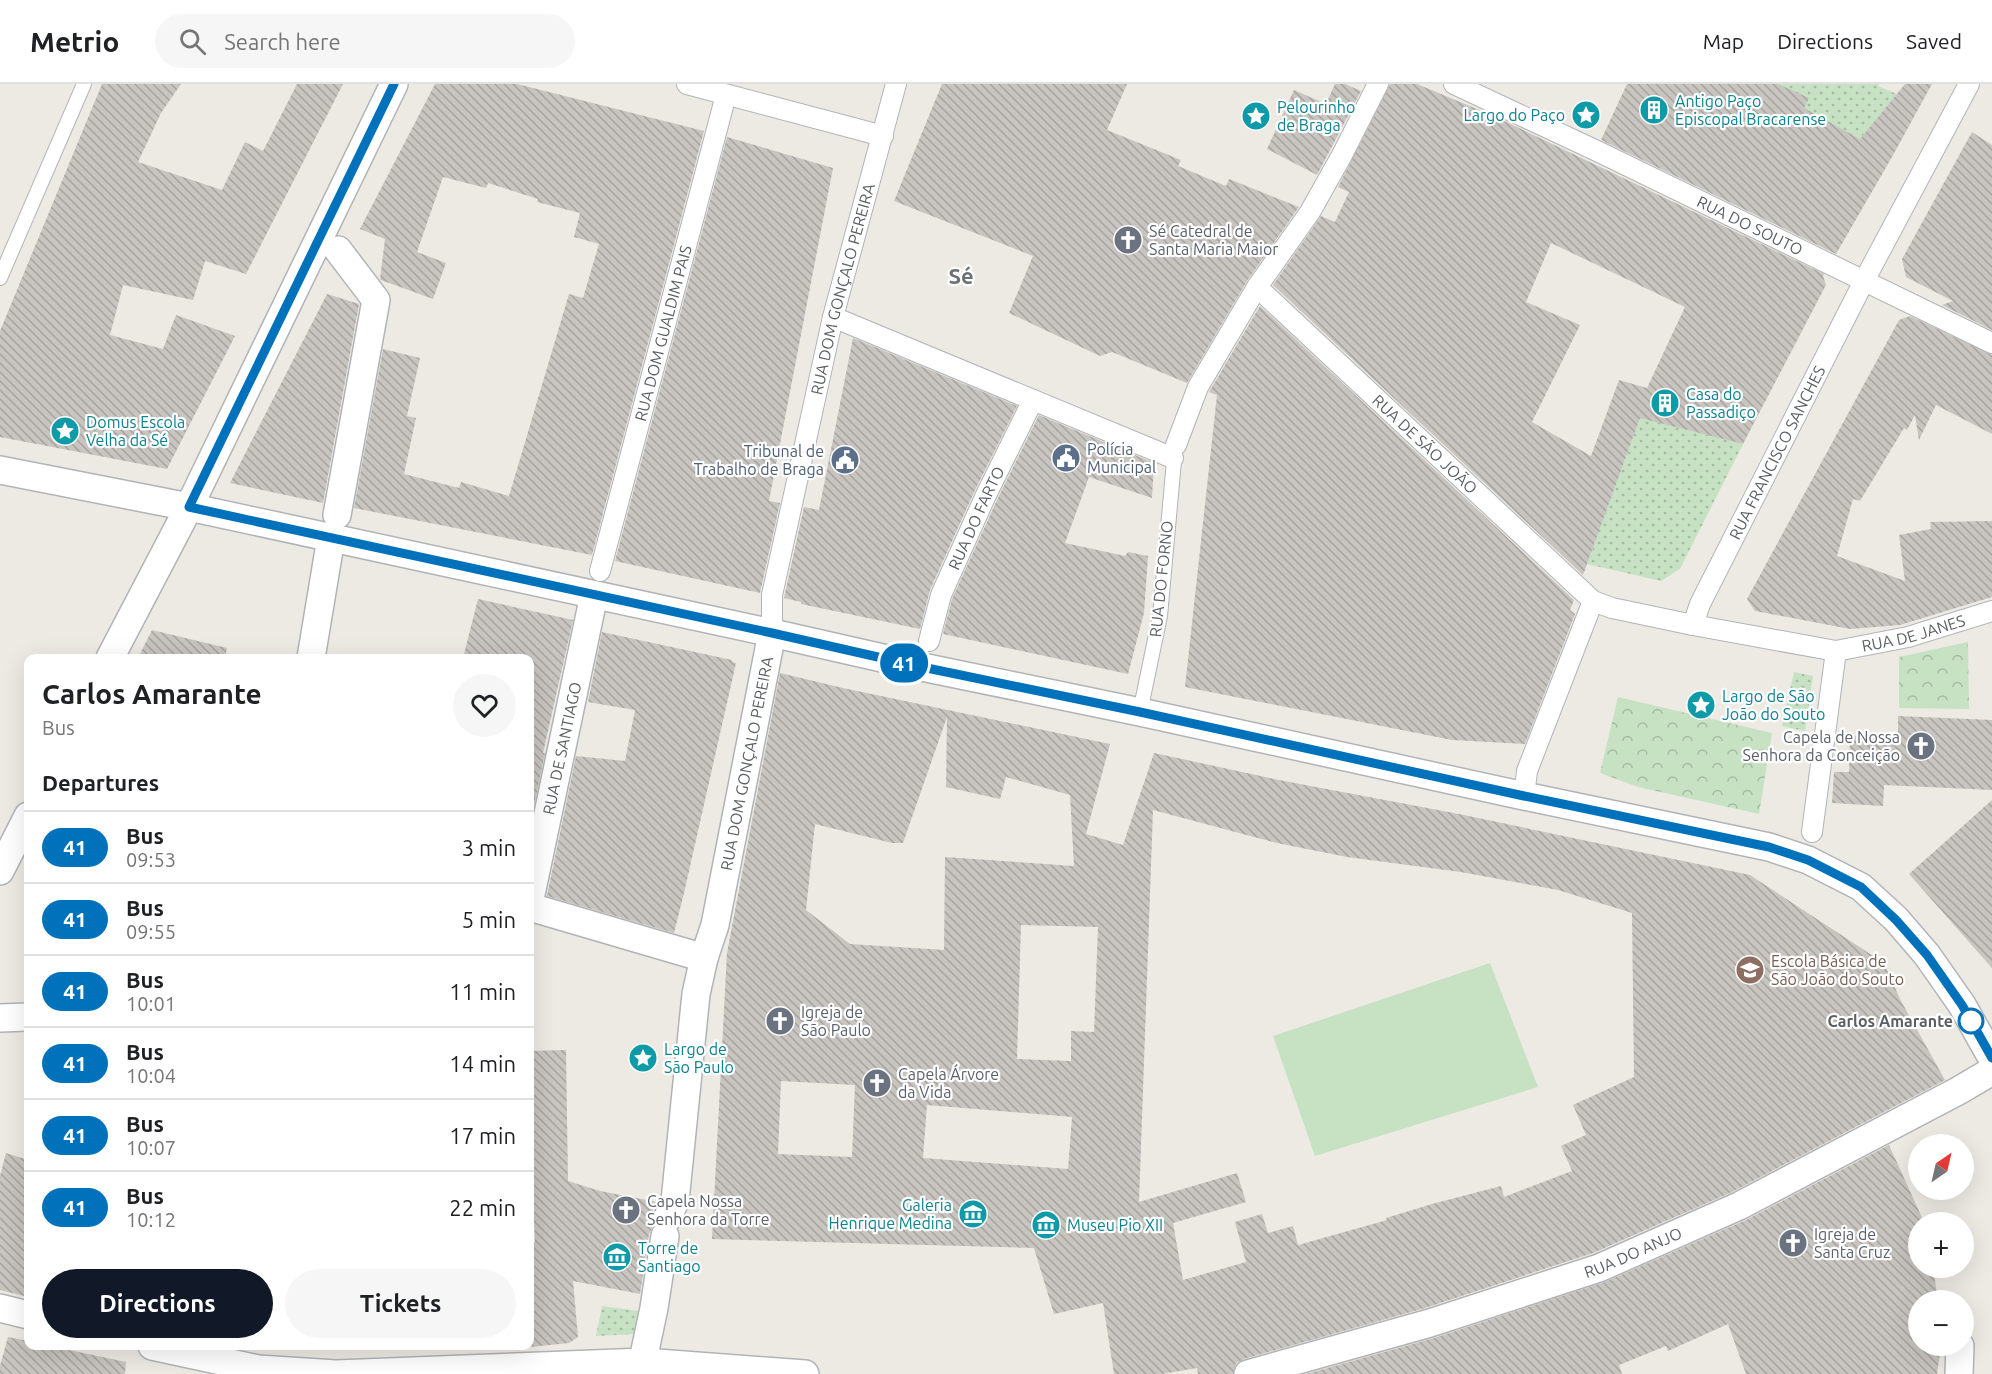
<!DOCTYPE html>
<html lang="en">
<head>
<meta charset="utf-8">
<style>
	body { margin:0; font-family:Ubuntu,sans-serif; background:#f6f6f6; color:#202124; height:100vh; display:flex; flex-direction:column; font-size:22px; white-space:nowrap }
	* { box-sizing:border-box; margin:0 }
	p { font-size:20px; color:#757577 }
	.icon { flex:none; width:33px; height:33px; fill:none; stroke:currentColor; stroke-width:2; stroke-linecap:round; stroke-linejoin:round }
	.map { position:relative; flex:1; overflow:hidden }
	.side { position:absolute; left:24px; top:570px; width:510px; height:696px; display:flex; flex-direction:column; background:#fff; border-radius:12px; box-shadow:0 6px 24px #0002 }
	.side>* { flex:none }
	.badge { padding:0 12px; border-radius:20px; font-size:21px; line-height:39px }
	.needle { width:39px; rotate:34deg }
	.buttons { position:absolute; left:1908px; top:1050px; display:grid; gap:12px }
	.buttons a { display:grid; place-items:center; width:66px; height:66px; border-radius:50%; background:#fff; box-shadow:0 6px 24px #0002; font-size:30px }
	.map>.badge { position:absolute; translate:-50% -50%; box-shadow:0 0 0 3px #fff }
	h2 { padding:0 18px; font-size:22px; line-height:54px }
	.round { display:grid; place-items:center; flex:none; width:63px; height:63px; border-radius:32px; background:#f6f6f6 }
	.head { display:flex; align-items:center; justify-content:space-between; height:102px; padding:0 18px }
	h1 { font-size:28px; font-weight:700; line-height:45px }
	.button { display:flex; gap:12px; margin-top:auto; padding:12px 18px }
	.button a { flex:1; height:69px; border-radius:36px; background:#111827; color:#fff; font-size:24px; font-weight:700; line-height:69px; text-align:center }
	.button a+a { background:#f6f6f6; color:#202124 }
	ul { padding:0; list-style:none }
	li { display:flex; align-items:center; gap:18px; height:72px; padding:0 18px; border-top:2px solid #e0e0e0 }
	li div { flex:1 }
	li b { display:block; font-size:22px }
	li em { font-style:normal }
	li .badge { min-width:66px; font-weight:700; text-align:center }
	header { display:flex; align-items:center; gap:36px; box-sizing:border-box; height:84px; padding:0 30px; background:#fff; border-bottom:2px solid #e0e0e0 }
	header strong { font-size:28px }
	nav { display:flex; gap:33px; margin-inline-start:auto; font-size:21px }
	.search { width:420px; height:54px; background:#f6f6f6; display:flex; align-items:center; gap:15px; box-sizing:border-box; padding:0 21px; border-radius:33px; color:#757577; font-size:22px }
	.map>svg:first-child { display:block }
	.grass { fill:#c6e2c3 }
	.park { fill:url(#park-crowns) }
	.garden { fill:url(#garden-dots) }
	.building { fill:url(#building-back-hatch); fill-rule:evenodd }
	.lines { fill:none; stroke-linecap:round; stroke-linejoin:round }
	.service-casing { stroke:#b1b4b7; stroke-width:16 }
	.pedestrian-casing { stroke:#b1b4b7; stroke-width:22 }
	.minor-casing { stroke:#b1b4b7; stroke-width:30 }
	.service { stroke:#fff; stroke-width:14 }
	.pedestrian { stroke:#fff; stroke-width:20 }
	.minor { stroke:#fff; stroke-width:27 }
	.line-casing { stroke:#fff; stroke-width:14 }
	.line { stroke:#0072bc; stroke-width:9 }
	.stop-dot { fill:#fff; stroke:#0072bc; stroke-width:3 }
	.labels { text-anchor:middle; stroke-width:4.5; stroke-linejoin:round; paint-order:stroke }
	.culture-label { font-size:16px; fill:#0d838f; stroke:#fff; text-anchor:start }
	.street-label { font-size:16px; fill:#5c5f63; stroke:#fff }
	.worship-label { font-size:16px; fill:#5b616d; stroke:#fff; text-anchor:start }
	.service-label { font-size:16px; fill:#4e5e75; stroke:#fff; text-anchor:start }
	.education-label { font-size:16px; fill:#785e54; stroke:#fff; text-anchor:start }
	.stop-label { font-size:16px; font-weight:bold; fill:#5c5f63; stroke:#fff; text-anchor:end }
	.district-label { font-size:22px; font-weight:bold; fill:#6d7175; stroke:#fff }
</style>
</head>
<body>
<header>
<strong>Metrio</strong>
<div class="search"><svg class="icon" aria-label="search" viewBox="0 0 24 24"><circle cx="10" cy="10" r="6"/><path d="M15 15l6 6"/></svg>Search here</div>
<nav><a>Map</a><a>Directions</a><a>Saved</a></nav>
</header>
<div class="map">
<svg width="1992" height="1290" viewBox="0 0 1992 1290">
	<defs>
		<pattern id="park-crowns" width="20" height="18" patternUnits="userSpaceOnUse" patternTransform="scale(1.5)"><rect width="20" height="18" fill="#c6e2c3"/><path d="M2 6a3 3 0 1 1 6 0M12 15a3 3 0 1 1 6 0" fill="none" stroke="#a4baa2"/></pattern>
		<pattern id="garden-dots" width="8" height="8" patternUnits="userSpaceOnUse" patternTransform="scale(1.5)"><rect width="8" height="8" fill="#c6e2c3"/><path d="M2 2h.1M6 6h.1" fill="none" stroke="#a4baa2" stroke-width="1.8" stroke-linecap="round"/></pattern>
		<pattern id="building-back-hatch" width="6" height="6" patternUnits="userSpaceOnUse" patternTransform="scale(1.5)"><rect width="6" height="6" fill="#c8c5c0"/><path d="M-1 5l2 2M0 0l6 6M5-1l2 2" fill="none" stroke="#a6a3a0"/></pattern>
	</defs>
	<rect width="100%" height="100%" fill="#edeae4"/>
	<path class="grass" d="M 1490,879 L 1538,1003 L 1315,1072 L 1273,952 Z"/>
	<g class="park">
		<path d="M 1968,558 L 1969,625 L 1899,624 L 1899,573 Z"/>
		<path d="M 1618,613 L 1772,649 L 1759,730 L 1638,703 L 1600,689 Z"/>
	</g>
	<g class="garden">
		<path d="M 1778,0 L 1879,0 L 1878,2 L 1897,10 L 1860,55 L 1803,25 Z"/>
		<path d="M 1640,333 L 1743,360 L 1680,485 L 1661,497 L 1587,480 Z"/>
		<path d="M 1794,588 L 1813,592 L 1805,647 L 1782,642 Z"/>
		<path d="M 602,1222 L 638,1227 L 635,1250 L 596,1252 Z"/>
	</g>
	<g class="building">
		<path d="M 102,0 L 181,0 L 161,29 L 138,78 L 222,106 L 245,58 L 263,67 L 297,0 L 343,0 L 246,190 L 205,177 L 193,216 L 123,201 L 110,251 L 163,265 L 176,231 L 235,252 L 167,385 L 0,353 L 0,247 Z"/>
		<path d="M 435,0 L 517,0 L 704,47 L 592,471 L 354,424 L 383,265 L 420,274 L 407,332 L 416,334 L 404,390 L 459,404 L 461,398 L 509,412 L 569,210 L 583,214 L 599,160 L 574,153 L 580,129 L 537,118 L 538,115 L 488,99 L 486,104 L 443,93 L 417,168 L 446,179 L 433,215 L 381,196 L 380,195 L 385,155 L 360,145 Z"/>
		<path d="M 942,0 L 1127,0 L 1107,46 L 1181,76 L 1178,82 L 1226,102 L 1229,95 L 1299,123 L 1247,197 L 1187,299 L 1112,268 L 1100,272 L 1009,229 L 1033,172 L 894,117 Z"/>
		<path d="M 1335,0 L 1345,0 L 1361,7 L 1317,91 L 1267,65 L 1294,6 L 1326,20 Z"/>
		<path d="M 1390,0 L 1417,0 L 1496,33 L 1824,190 L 1823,192 L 1826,201 L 1743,360 L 1640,334 L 1583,491 L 1273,201 L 1321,132 L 1335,138 L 1349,108 L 1338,103 ZM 1551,159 L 1685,223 L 1647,304 L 1619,296 L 1591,372 L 1532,338 L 1580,241 L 1526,218 Z"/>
		<path d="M 1627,0 L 1778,0 L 1809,14 L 1804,24 L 1860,55 L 1905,0 L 1932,0 L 1892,73 L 1836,170 L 1601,56 Z"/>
		<path d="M 1972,48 L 1992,61 L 1992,246 L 1942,221 L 1953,217 L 1906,193 L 1902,175 Z"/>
		<path d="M 727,53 L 833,84 L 769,417 L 780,419 L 760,509 L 615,477 Z"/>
		<path d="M 327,210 L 359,220 L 323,419 L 230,399 Z"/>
		<path d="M 1260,222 L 1574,516 L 1570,526 L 1575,530 L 1525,660 L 1452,656 L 1185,603 L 1217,311 L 1209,308 Z"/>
		<path d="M 1910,232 L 1992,271 L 1992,350 L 1936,321 L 1919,356 L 1915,331 L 1907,346 L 1904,344 L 1860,417 L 1853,415 L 1837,472 L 1905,497 L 1899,451 L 1931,445 L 1930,438 L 1992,437 L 1992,513 L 1900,541 L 1850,545 L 1755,527 L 1747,515 L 1899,236 Z"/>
		<path d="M 853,254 L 1017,322 L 975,406 L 930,506 L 920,545 L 801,520 L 801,518 L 784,514 L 804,423 L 819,426 Z"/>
		<path d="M 1039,331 L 1154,379 L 1152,414 L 1089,393 L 1065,459 L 1125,472 L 1128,468 L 1148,472 L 1144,529 L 1128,590 L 943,550 L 952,515 L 997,416 Z"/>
		<path d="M 478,515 L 573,536 L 543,669 L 545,669 L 530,741 L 530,574 L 463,574 Z"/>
		<path d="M 152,546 L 227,564 L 225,574 L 138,574 Z"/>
		<path d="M 602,548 L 732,576 L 732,578 L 736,579 L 684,809 L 674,849 L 547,812 L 576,672 L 625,677 L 635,626 L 588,618 Z"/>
		<path d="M 780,589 L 843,604 L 1110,660 L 1086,750 L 1123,761 L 1154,669 L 1284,697 L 1459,730 L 1750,791 L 1884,879 L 1901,917 L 1945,996 L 1732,1108 L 1593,1169 L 1425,1224 L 1244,1275 L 1236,1279 L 1233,1290 L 1198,1290 L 1197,1284 L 1162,1290 L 1114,1290 L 1103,1219 L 1054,1230 L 1034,1164 L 712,1155 L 727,869 ZM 947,633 L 946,703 L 1000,715 L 1006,693 L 1070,711 L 1074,782 L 945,773 L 944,866 L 850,860 L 806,826 L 815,740 L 892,759 L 903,759 ZM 1153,726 L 1277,759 L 1347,773 L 1461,788 L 1558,806 L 1632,829 L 1634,993 L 1573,1021 L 1586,1051 L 1561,1062 L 1572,1087 L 1504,1113 L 1501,1102 L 1432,1120 L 1386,1134 L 1387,1136 L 1298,1161 L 1293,1142 L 1268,1149 L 1262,1130 L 1235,1138 L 1246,1178 L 1183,1196 L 1173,1139 L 1246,1118 L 1237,1089 L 1139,1118 ZM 1021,841 L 1098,843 L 1094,948 L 1071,947 L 1071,977 L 1017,975 ZM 781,997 L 855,1001 L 852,1073 L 778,1070 ZM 927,1021 L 1072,1033 L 1068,1085 L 923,1074 Z"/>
		<path d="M 1898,632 L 1992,636 L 1992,706 L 1884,701 L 1883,722 L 1832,719 L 1834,688 L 1849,688 L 1850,652 L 1898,654 Z"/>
		<path d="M 1992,716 L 1992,884 L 1909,790 Z"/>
		<path d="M 566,966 L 568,1097 L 600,1107 L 657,1118 L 652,1129 L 651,1136 L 653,1142 L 649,1150 L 640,1210 L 573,1197 L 578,1253 L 569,1259 L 530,1263 L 530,1158 L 535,1158 L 532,1093 L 530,1093 L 530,967 Z"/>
		<path d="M 1889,1061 L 1924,1138 L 1918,1138 L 1918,1184 L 1933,1184 L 1938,1216 L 1918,1216 L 1918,1262 L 1941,1262 L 1937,1290 L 1746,1290 L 1728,1240 L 1668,1267 L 1666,1262 L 1619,1281 L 1622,1290 L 1306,1290 L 1434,1254 L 1605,1198 L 1746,1136 Z"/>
		<path d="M 6,1069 L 28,1076 L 28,1213 L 0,1206 L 0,1092 Z"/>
		<path d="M 8,1253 L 28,1257 L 28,1262 L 50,1262 L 126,1278 L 125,1290 L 0,1290 L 0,1282 Z"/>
	</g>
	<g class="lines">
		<g class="service-casing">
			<g id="service">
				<path d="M 0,194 L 84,0"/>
				<path d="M 1140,628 L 1160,532 L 1175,366"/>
			</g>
		</g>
		<g class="pedestrian-casing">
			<g id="pedestrian">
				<path d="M 687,0 L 883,52"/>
				<path id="s1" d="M 1454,0 L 1597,67 L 1992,259"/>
				<path id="s2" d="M 1257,203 L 1593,517 L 1612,524 L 1693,541 L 1836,567"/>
				<path d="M 833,233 L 1173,374"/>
				<path d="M 1176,361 L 1198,303 L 1257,203 L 1310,128 L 1342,71 L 1378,0"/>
				<path id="s3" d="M 600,487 L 726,11"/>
				<path id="s4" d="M 1693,541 L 1700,520 L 1864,197 L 1969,0"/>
				<path id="s5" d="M 772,549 L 772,511 L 833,233 L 896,0"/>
				<path id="s6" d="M 929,557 L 941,511 L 986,411 L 1033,316"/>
				<path d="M 1524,712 L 1527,687 L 1593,517"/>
				<path id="s7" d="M 1812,748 L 1836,567 L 1908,553 L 1992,527"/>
			</g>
		</g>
		<g class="minor-casing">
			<g id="minor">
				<path d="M 0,386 L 189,423 L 772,549 L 922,583 L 1140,628 L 1524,712 L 1769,763 L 1808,776 L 1861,803 L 1896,835 L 1927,871 L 1962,921 L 1992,974"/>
				<path d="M 337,431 L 376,216 L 338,166"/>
				<path d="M 110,574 L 189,423 L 394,0"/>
				<path d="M 311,574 L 331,454"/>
				<path d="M 0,787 L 28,732"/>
				<path id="s8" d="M 530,815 L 594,511"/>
				<path d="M 530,823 L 704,874"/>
				<path d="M 0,934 L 28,933"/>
				<path id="s9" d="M 667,1135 L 675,1117 L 696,910 L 704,874 L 715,841 L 772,549"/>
				<path d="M 0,1224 L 28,1231"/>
				<path d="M 152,1262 L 258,1285 L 336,1290 L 644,1278 L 805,1290"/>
				<path d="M 640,1290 L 654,1224 L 665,1152"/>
				<path id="s10" d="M 1248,1290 L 1430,1239 L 1599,1184 L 1739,1122 L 1958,1007 L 1992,987"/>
				<path d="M 1959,1290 L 1960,1262"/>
			</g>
		</g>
		<use href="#service" class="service"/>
		<use href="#pedestrian" class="pedestrian"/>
		<use href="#minor" class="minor"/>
	</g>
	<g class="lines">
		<g class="line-casing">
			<path id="line" d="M 394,0 L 189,423 L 772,549 L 922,583 L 1140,628 L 1524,712 L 1769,763 L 1808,776 L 1861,803 L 1896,836 L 1927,871 L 1962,921 L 1992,974"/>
		</g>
		<use href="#line" class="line"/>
	</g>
	<defs>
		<g id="building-disc" transform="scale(1.5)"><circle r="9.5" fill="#0f9aa8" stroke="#fff"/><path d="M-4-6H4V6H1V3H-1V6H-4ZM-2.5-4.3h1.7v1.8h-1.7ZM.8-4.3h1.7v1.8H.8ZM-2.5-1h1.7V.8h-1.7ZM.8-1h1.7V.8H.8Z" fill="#fff"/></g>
		<g id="sight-disc" transform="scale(1.5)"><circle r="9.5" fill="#0f9aa8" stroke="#fff"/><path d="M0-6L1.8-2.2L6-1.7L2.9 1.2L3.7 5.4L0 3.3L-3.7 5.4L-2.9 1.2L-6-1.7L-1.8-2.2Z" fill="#fff"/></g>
		<g id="church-disc" transform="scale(1.5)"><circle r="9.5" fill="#6b7280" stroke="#fff"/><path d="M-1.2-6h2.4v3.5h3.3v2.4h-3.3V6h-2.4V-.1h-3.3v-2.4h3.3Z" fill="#fff"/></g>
		<g id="civic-disc" transform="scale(1.5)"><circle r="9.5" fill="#5c6f8a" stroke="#fff"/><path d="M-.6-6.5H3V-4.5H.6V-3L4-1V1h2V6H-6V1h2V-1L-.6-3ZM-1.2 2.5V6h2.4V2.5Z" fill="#fff"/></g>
		<g id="school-disc" transform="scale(1.5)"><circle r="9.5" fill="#8d6e63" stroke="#fff"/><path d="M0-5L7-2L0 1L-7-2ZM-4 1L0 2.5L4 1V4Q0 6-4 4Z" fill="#fff"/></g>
		<g id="museum-disc" transform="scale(1.5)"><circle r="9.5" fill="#0f9aa8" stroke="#fff"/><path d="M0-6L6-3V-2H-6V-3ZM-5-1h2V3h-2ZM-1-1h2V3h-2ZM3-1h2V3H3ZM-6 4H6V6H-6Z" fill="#fff"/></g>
	</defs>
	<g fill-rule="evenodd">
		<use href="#building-disc" x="1654" y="26"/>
		<use href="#sight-disc" x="1586" y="31"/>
		<use href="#sight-disc" x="1256" y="32"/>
		<use href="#church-disc" x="1128" y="156"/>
		<use href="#building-disc" x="1665" y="319"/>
		<use href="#sight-disc" x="65" y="347"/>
		<use href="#civic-disc" x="1066" y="374"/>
		<use href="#civic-disc" x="845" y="376"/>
		<use href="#sight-disc" x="1701" y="621"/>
		<use href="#church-disc" x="1921" y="662"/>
		<use href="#school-disc" x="1750" y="886"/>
		<use href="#church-disc" x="780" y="937"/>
		<use href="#sight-disc" x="643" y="974"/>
		<use href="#church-disc" x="877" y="999"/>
		<use href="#church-disc" x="626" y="1126"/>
		<use href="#museum-disc" x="973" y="1130"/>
		<use href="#museum-disc" x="1046" y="1141"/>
		<use href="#church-disc" x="1793" y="1159"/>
		<use href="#museum-disc" x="617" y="1173"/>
	</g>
	<circle class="stop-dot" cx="1971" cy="937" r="12"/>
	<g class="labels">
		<g class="culture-label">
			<text x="1675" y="23">Antigo Paço<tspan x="1675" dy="18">Episcopal Bracarense</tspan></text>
			<text x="1277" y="29">Pelourinho<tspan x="1277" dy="18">de Braga</tspan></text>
			<text x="1565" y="37" text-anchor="end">Largo do Paço</text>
			<text x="1686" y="316">Casa do<tspan x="1686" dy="18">Passadiço</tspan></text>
			<text x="86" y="344">Domus Escola<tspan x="86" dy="18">Velha da Sé</tspan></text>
			<text x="1722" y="618">Largo de São<tspan x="1722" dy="18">João do Souto</tspan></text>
			<text x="664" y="971">Largo de<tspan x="664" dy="18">São Paulo</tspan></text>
			<text x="952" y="1127" text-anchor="end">Galeria<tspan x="952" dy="18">Henrique Medina</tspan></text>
			<text x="1067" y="1147">Museu Pio XII</text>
			<text x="638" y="1170">Torre de<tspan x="638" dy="18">Santiago</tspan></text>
		</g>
		<g class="street-label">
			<text dy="6" stroke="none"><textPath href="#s1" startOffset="328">RUA DO SOUTO</textPath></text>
			<text dy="6" stroke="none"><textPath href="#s5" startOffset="352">RUA DOM GONÇALO PEREIRA</textPath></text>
			<text dy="6" stroke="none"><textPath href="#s3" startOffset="246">RUA DOM GUALDIM PAIS</textPath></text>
			<text dy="6" stroke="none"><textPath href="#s2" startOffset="230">RUA DE SÃO JOÃO</textPath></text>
			<text dy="6" stroke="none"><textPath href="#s4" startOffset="192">RUA FRANCISCO SANCHES</textPath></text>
			<text dy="6" stroke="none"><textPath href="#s6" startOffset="132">RUA DO FARTO</textPath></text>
			<text transform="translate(1161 495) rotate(-84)" y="6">RUA DO FORNO</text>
			<text dy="6" stroke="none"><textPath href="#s7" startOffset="262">RUA DE JANES</textPath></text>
			<text dy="6" stroke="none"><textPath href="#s8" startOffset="154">RUA DE SANTIAGO</textPath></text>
			<text dy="6" stroke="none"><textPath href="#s9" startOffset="464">RUA DOM GONÇALO PEREIRA</textPath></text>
			<text dy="6" stroke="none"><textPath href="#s10" startOffset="404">RUA DO ANJO</textPath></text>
		</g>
		<g class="worship-label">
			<text x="1149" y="153">Sé Catedral de<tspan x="1149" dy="18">Santa Maria Maior</tspan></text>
			<text x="1900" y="659" text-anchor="end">Capela de Nossa<tspan x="1900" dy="18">Senhora da Conceição</tspan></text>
			<text x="801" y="934">Igreja de<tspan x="801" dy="18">São Paulo</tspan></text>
			<text x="898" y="996">Capela Árvore<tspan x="898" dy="18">da Vida</tspan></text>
			<text x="647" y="1123">Capela Nossa<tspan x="647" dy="18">Senhora da Torre</tspan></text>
			<text x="1814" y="1156">Igreja de<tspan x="1814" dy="18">Santa Cruz</tspan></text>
		</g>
		<g class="service-label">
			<text x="1087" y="371">Polícia<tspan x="1087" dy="18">Municipal</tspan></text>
			<text x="824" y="373" text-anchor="end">Tribunal de<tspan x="824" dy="18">Trabalho de Braga</tspan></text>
		</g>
		<g class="education-label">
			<text x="1771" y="883">Escola Básica de<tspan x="1771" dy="18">São João do Souto</tspan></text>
		</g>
		<g class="stop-label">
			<text x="1953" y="943">Carlos Amarante</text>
		</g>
		<g class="district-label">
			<text x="961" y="200">Sé</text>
		</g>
	</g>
</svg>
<div class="buttons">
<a><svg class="needle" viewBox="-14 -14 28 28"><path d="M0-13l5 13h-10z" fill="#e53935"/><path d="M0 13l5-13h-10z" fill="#757577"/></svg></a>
<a>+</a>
<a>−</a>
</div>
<b class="badge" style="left:904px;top:579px;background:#0072bc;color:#fff">41</b>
<section class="side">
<div class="head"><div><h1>Carlos Amarante</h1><p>Bus</p></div><a class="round"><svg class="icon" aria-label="heart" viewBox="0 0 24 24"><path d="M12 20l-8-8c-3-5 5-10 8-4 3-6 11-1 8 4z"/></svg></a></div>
<h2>Departures</h2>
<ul>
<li><span class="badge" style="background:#0072bc;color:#fff">41</span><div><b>Bus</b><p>09:53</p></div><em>3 min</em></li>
<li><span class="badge" style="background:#0072bc;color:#fff">41</span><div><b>Bus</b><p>09:55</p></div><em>5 min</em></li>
<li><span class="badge" style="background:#0072bc;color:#fff">41</span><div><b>Bus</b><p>10:01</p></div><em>11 min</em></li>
<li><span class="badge" style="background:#0072bc;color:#fff">41</span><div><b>Bus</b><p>10:04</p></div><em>14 min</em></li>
<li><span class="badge" style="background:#0072bc;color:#fff">41</span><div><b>Bus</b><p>10:07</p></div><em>17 min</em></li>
<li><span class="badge" style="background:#0072bc;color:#fff">41</span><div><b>Bus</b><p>10:12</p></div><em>22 min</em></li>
</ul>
<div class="button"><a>Directions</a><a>Tickets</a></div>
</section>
</div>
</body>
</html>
